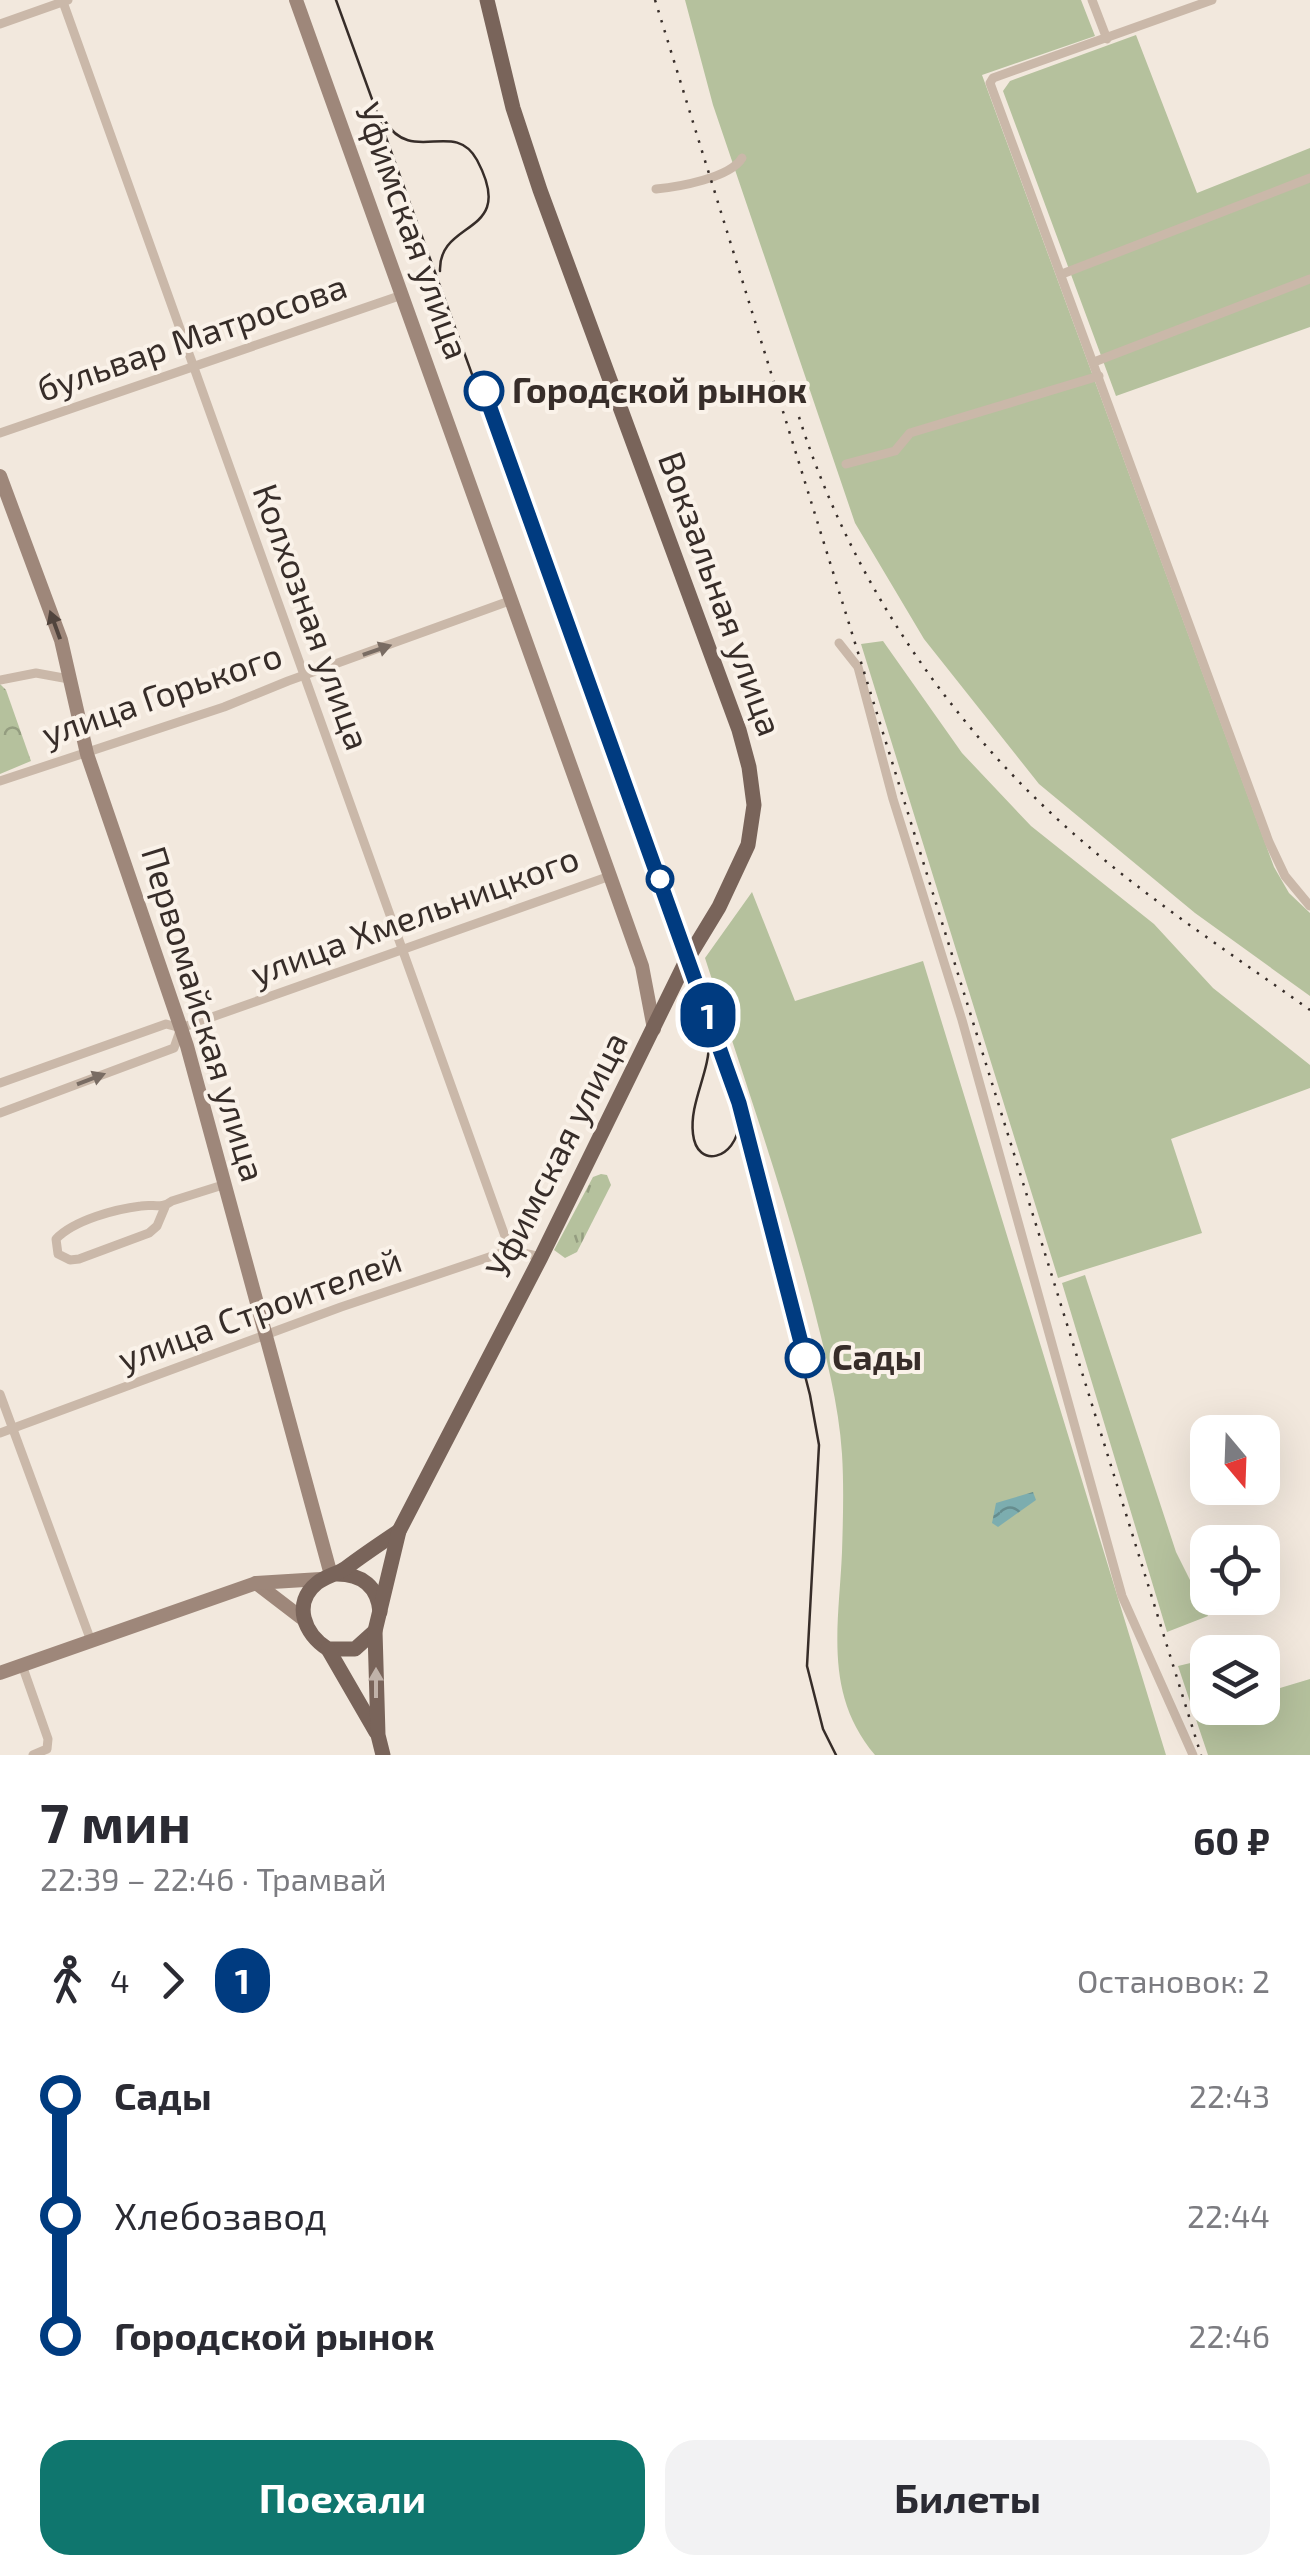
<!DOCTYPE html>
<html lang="ru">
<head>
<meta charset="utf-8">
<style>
	body { margin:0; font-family:"Exo 2",sans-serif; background:#f2f2f3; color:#2b2b33; height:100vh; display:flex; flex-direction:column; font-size:38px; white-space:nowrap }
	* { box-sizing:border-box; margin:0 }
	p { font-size:32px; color:#7c7c81 }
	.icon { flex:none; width:55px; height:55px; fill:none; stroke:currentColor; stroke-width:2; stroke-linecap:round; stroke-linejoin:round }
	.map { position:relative; height:1755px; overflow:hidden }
	.panel { display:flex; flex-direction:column; background:#fff; flex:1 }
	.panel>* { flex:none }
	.badge { padding:0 20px; border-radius:32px; font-size:35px; line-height:65px }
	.needle { width:65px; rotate:161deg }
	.tools { position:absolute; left:1190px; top:1415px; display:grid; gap:20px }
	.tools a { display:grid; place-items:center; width:90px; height:90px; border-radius:20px; background:#fff; box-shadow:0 10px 40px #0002; font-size:50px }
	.map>.badge { position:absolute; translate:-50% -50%; box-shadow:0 0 0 5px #fff }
	.legs { display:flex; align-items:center; gap:15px; height:110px; padding:0 40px; font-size:32px }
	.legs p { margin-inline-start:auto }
	.headline { display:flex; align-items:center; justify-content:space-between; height:170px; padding:0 40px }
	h1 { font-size:55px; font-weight:700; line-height:75px }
	.primary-button { display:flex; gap:20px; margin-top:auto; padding:20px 40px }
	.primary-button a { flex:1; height:115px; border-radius:30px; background:#0f766e; color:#fff; font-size:40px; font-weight:700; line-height:115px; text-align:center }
	.primary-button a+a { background:#f2f2f3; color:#2b2b33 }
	ul { padding:0 40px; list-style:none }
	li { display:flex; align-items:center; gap:35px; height:120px; font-size:38px }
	li i { display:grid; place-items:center; width:15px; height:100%; margin:0 12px; background:currentColor }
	li i::after { content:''; width:25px; height:25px; margin:-12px; border:8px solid; border-radius:50%; background:#fff }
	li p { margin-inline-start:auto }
	li:first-child i { background:linear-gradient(#0000 50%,currentColor 0) }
	li:last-child i { background:linear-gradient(currentColor 50%,#0000 0) }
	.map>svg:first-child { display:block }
	.grass { fill:url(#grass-tufts) }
	.park { fill:url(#park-crowns) }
	.garden { fill:#b5c19d }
	.water { fill:url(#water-waves) }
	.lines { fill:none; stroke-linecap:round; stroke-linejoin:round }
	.street { stroke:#cab8a9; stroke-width:9 }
	.secondary { stroke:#9e877a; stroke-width:14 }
	.primary { stroke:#79645a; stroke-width:15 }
	.tram { stroke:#372d29; stroke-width:2.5 }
	.rail { stroke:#372d29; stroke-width:2.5; stroke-dasharray:2.5 8; stroke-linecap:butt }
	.oneway { fill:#51443d }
	.oneway2 { fill:#796c63 }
	.oneway3 { fill:#c0b2a9 }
	.line-1-casing { stroke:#fff; stroke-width:22 }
	.line-1 { stroke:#003b80; stroke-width:15 }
	.stop-1-dot { fill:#fff; stroke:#003b80; stroke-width:5 }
	.labels { text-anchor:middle; stroke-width:8; stroke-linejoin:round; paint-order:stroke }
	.street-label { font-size:35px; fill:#372d29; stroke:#faf2e9 }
	.stop-label { font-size:35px; font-weight:bold; fill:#372d29; stroke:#faf2e9; text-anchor:start }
</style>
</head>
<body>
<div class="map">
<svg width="1310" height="1755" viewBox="0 0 1310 1755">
	<defs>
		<pattern id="grass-tufts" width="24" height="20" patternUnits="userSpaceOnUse" patternTransform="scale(2.5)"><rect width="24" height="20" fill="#b5c19d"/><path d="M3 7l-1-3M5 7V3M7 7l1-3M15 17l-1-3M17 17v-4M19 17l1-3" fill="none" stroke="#949d80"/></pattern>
		<pattern id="park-crowns" width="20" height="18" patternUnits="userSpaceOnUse" patternTransform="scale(2.5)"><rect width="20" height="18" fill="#b5c19d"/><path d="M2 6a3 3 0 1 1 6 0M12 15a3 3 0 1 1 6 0" fill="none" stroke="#949d80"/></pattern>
		<pattern id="water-waves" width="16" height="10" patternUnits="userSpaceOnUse" patternTransform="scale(2.5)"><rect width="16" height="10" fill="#7cadaf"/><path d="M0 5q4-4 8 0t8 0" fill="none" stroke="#668d8e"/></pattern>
	</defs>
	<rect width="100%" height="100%" fill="#f2e8dd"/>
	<path class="grass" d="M 601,1174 L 607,1175 L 611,1185 L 577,1252 L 565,1258 L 554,1250 L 593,1177 Z"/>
	<path class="park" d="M 0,684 L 6,690 L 31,761 L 0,774 Z"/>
	<g class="garden">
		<path d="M 685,0 L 1081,0 L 1095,36 L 982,75 L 1274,867 L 1289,893 L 1310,913 L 1310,996 L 1195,913 L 1039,784 L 924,639 L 855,523 L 713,105 Z"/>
		<path d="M 1136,35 L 1197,193 L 1310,148 L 1310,327 L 1116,396 L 1003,91 L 1010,81 Z"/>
		<path d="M 883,641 L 962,753 L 1031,826 L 1154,924 L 1213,988 L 1310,1065 L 1310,1088 L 1171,1139 L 1202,1233 L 1058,1278 L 861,644 Z"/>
		<path d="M 752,892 L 795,1001 L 923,961 L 1166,1755 L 875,1755 C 823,1693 839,1625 842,1552 C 843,1520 844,1486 842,1454 C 839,1404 825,1353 813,1305 C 783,1188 742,1073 705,958 Z"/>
		<path d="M 1085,1275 L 1176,1552 L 1208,1616 L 1167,1632 L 1062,1283 Z"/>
		<path d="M 1207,1659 L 1208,1708 L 1262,1708 L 1263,1693 L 1310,1679 L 1310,1755 L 1208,1755 L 1178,1666 Z"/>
	</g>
	<path class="water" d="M 1033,1492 L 1036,1500 L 998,1527 L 992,1523 L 996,1503 Z"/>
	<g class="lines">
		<g class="street">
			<path d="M 1092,0 L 1107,39"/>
			<path d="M 1212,0 L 993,78 L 990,83 L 1269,842 L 1285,876 L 1310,906"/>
			<path d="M 63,2 L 510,1250"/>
			<path d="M 0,24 L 68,0"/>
			<path d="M 656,189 C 678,187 730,178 742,158"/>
			<path d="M 1062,274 L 1310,178"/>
			<path d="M 1094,362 L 1310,279"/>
			<path d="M 0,433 L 402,295"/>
			<path d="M 846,464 L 895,451 L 910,433 L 1099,376"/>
			<path d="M 839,643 L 858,667 L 893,799 L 962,1020 L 1122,1596 L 1193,1755"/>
			<path d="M 0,680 L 36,673 L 69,679"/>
			<path d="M 0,781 L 224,707 L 288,681 L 512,600"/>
			<path d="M 0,1083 L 166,1024 L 181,1028 L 610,876"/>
			<path d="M 0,1113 L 174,1048 L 181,1028"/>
			<path d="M 165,1207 L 157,1226 L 149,1233 L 79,1259 L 70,1260 L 58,1254 L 56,1239 C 74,1220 116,1209 141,1206 C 153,1204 162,1209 172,1201 L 226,1184"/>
			<path d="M 0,1394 L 91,1641"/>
			<path d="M 0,1433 L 341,1307 L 510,1250 L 541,1257"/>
			<path d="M 22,1665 L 48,1739 L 47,1749 L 33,1755"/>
		</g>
		<g class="secondary">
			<path d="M 296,0 L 610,876 L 642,966 L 654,1029"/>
			<path d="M 0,476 L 61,640 L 87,754 L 187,1046 L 331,1575"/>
			<path d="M 256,1583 L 303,1619"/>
			<path d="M 0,1673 L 256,1583 L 321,1579"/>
		</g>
		<g class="primary">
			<path d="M 337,1574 C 362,1574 378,1587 380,1612"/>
			<path d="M 375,1631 L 355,1649 L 328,1649 C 304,1634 292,1603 317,1583 C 326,1576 337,1574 346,1568 C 363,1555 381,1543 399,1531"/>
			<path d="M 328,1649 L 376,1732"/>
			<path d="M 383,1755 L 378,1735 L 375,1631 L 399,1531 L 541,1257 L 685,963 L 719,907 L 748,845 L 754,805 L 749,767 L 739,730 L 540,190 L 513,108 L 487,0"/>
		</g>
		<g class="tram">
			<path d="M 336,0 L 655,878 L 740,1122 L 810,1395 L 819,1445 L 807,1666 L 823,1729 L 836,1755"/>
			<path d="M 385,121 C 412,166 454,118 477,160 C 518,237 438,218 440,271"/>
			<path d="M 709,1041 C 710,1072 689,1103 693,1134 C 697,1170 736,1159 739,1124"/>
		</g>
		<g class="rail">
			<path d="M 655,0 L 1201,1755"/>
			<path d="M 799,417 C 852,584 955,734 1089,847 C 1158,906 1236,957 1310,1010"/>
		</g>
	</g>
	<defs><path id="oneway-solid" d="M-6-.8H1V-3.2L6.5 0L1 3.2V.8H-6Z" transform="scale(2.5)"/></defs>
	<use class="oneway" href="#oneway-solid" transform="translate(55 625) rotate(-110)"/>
	<g class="oneway2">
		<use href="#oneway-solid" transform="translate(377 650) rotate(-19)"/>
		<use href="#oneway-solid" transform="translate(91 1079) rotate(-21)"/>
	</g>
	<use class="oneway3" href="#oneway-solid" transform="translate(376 1683) rotate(-90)"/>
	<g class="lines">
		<g class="line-1-casing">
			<path id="line-1" d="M 484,391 L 739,1103 L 805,1358"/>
		</g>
		<use href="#line-1" class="line-1"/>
	</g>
	<g class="stop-1-dot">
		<circle cx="484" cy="391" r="18"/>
		<circle cx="660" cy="879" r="12"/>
		<circle cx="805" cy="1358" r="18"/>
	</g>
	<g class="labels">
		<g class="street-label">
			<text transform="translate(412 231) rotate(70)" y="12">Уфимская улица</text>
			<text transform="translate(192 338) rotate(-19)" y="12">бульвар Матросова</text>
			<text transform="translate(720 594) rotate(70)" y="12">Вокзальная улица</text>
			<text transform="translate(311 617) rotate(70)" y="12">Колхозная улица</text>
			<text transform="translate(162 695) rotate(-19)" y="12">улица Горького</text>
			<text transform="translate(415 916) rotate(-20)" y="12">улица Хмельницкого</text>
			<text transform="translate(203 1014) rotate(73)" y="12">Первомайская улица</text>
			<text transform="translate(557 1155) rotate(-63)" y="12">Уфимская улица</text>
			<text transform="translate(260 1310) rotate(-20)" y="12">улица Строителей</text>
		</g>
		<g class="stop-label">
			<text x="512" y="403">Городской рынок</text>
			<text x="832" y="1370">Сады</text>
		</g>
	</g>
</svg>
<div class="tools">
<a><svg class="needle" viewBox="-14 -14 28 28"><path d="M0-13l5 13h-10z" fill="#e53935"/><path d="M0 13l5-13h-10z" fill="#7c7c81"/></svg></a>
<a><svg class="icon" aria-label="locate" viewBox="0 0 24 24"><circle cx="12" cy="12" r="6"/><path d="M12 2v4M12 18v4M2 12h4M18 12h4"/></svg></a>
<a><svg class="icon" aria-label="layers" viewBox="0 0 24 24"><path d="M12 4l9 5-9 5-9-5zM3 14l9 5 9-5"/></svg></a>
</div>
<b class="badge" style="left:708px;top:1015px;background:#003b80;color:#fff">1</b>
</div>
<section class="panel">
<div class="headline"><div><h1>7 мин</h1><p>22:39 – 22:46 · Трамвай</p></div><b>60 ₽</b></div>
<div class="legs"><svg class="icon" aria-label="walk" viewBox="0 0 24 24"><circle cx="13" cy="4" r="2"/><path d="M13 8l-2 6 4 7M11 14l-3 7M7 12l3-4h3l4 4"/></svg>4<svg class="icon" aria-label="forward" viewBox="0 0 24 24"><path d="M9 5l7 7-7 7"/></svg><b class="badge" style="background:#003b80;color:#fff">1</b><p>Остановок: 2</p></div>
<ul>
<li><i style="color:#003b80"></i><b>Сады</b><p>22:43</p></li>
<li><i style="color:#003b80"></i><span>Хлебозавод</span><p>22:44</p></li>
<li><i style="color:#003b80"></i><b>Городской рынок</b><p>22:46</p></li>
</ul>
<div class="primary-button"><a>Поехали</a><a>Билеты</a></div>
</section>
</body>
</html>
